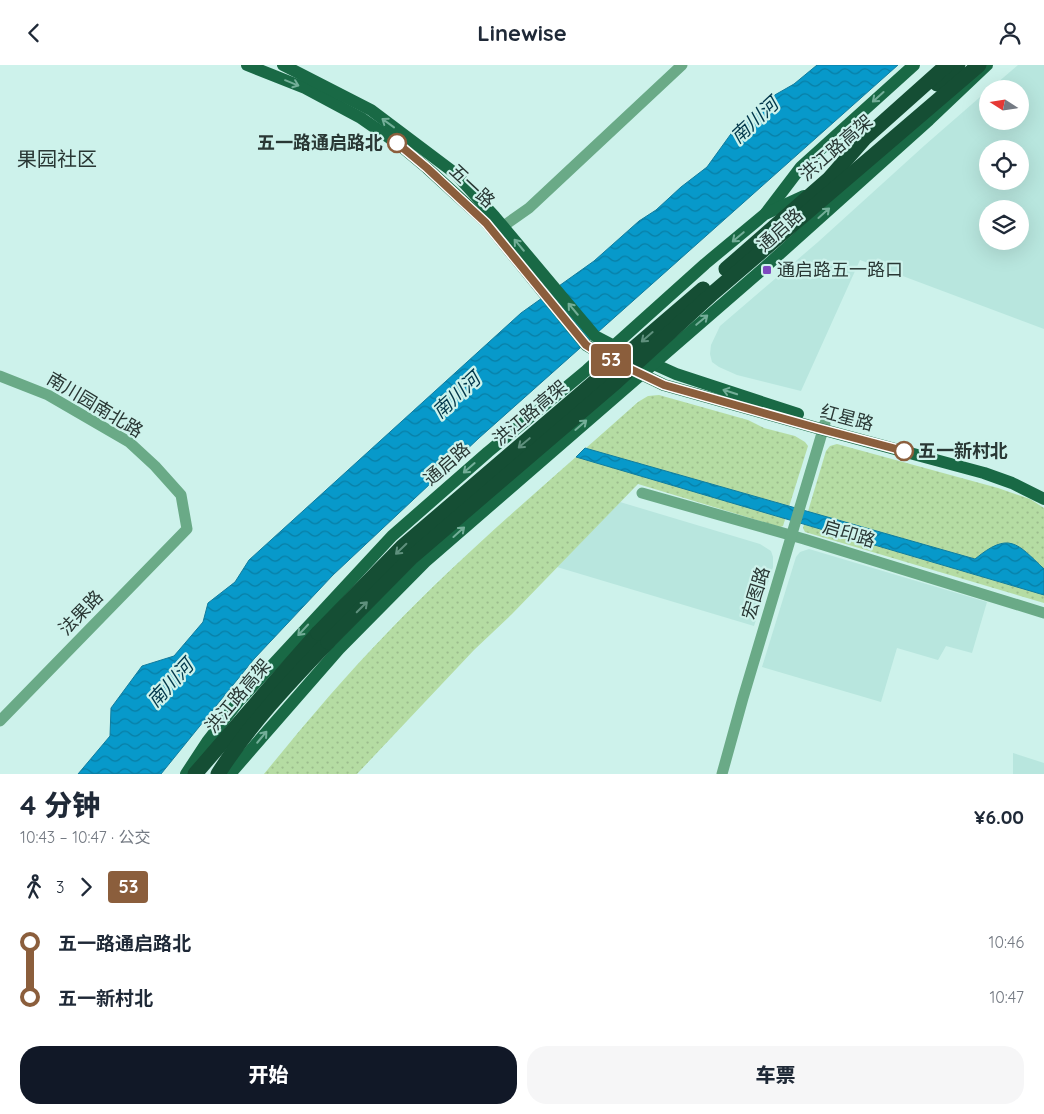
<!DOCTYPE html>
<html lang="zh">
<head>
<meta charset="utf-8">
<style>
	body { margin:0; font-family:Quicksand,"Noto Sans SC",sans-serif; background:#f6f6f7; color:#1f2937; height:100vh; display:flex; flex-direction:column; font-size:19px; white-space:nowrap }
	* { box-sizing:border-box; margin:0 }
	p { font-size:16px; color:#747a83 }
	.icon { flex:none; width:28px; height:28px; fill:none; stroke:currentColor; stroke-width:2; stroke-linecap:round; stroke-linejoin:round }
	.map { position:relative; height:709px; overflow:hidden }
	.details { display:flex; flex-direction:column; background:#fff; flex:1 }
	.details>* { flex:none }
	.badge { padding:0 10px; border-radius:4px; font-size:18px; line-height:32px }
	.needle { width:32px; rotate:282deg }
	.tools { position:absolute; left:979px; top:15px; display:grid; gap:10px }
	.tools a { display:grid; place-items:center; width:50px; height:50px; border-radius:50%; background:#fff; box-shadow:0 5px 20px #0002; font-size:25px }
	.map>.badge { position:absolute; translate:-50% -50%; box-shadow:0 0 0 2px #fff }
	.legs { display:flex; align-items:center; gap:8px; height:55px; padding:0 20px; font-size:16px }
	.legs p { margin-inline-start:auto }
	.headline { display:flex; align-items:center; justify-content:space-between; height:85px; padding:0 20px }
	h1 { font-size:28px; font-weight:800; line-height:38px }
	.cta { display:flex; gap:10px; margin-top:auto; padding:10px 20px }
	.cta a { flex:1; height:58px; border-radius:20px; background:#111827; color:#fff; font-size:20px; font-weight:800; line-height:58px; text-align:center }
	.cta a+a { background:#f6f6f7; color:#1f2937 }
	ul { padding:0 20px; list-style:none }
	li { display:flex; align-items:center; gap:18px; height:55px; font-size:19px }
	li i { display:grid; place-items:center; width:8px; height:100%; margin:0 6px; background:currentColor }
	li i::after { content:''; width:12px; height:12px; margin:-6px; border:4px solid; border-radius:50%; background:#fff }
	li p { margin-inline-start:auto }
	li:first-child i { background:linear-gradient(#0000 50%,currentColor 0) }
	li:last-child i { background:linear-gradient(currentColor 50%,#0000 0) }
	header { display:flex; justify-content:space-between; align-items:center; height:65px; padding:0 20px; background:#fff; font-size:22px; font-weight:800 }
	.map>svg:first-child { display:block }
	.built { fill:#b8e6de; fill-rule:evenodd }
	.grass { fill:url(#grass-dots) }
	.water { fill:url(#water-waves); stroke:#117c9d }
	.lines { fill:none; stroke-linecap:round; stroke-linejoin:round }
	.minor { stroke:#6aaa87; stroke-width:11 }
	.major { stroke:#196945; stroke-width:12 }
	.highway { stroke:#154e34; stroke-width:15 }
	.highway-bridge { stroke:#154e34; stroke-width:15 }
	.oneway { stroke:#73ae98 }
	.oneway2 { stroke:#5f907d }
	.line-1-casing { stroke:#fff; stroke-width:11 }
	.line-1 { stroke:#8b5e3c; stroke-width:8 }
	.stop-1-dot { fill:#fff; stroke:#8b5e3c; stroke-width:2.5 }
	.poi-dot { fill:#7e49c0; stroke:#cdf2eb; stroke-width:2 }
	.labels { text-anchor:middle; stroke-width:4.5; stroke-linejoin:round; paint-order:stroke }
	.stop-label { font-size:18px; font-weight:bold; fill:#293734; stroke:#cdf2eb; text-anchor:end }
	.street-label { font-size:18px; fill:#293734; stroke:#cdf2eb }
	.poi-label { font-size:18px; fill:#293734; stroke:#cdf2eb; text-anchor:start }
	.water-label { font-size:19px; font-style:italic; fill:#00364a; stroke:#cdf2eb }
	.quarter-label { font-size:20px; fill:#293734; stroke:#cdf2eb }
</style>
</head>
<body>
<header><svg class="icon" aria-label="back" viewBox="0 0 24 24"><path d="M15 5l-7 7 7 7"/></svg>Linewise<svg class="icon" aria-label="person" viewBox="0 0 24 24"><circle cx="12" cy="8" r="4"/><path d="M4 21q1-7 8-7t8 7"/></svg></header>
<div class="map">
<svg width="1044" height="709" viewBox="0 0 1044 709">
	<defs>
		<pattern id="grass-dots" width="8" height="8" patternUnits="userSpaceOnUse" patternTransform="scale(1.25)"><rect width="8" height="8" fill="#b5dca3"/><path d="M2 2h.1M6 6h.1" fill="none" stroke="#9cbd8d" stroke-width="1.8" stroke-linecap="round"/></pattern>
		<pattern id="water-waves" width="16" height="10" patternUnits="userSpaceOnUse" patternTransform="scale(1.25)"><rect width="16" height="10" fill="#0799ca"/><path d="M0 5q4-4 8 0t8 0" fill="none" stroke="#087ea5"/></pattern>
	</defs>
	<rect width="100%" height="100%" fill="#cdf2eb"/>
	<g class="built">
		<path d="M 1018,0 L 1044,0 L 1044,264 L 860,195 L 801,326 L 737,310 L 719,302 L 712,297 L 710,289 L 711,280 L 720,261 L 818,177 L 925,80 L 987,26 L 988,56 L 1020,56 L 1020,24 L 990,24 ZM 988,84 L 1020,84 L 1020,116 L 988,116 ZM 988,144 L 1020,144 L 1020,176 L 988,176 Z"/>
		<path d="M 620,437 L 760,479 L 771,486 L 773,492 L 773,502 L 754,561 L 557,502 Z"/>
		<path d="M 809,484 L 987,537 L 972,588 L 946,581 L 938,595 L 897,583 L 881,637 L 762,602 L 796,492 L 800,487 Z"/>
		<path d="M 1013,688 L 1044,698 L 1044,709 L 1013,709 Z"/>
	</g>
	<g class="grass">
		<path d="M 659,330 L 748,355 L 764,363 L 795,371 L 805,377 L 808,381 L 783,461 L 780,462 L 638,419 L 512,549 L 474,585 L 357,709 L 264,709 C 304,660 345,611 389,566 C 467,485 554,412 638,337 L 648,331 Z"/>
		<path d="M 837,379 L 998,423 L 1030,434 L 1044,443 L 1044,538 L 805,467 L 803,463 L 826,386 L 830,381 Z"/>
	</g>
	<g class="water">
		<path d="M 817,0 L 898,0 L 479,373 L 333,510 L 254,594 L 161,709 L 78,709 L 110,671 L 111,643 L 142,601 L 174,591 L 203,557 L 208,538 L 235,517 L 249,495 L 521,248 L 594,196 L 639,156 L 656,145 L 681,122 L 707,102 L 733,66 L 758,47 L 773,31 L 794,19 Z"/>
		<path d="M 585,383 L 975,494 C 1009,466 1017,478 1044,504 L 1044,530 L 576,392 Z"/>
	</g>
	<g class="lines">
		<g class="minor">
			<path d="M 495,167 L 529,143 L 682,0"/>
			<path d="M 0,311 L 48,330 L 129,377 L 155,401 L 181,430 L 187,464 L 0,656"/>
			<path d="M 642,428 L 804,474 L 1044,548"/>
			<path d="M 722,709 L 743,633 L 825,358"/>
		</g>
		<g class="major">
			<path d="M 247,0 L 305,23 L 361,53 L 397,78 L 427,103 L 486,157 L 586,280 L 610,294"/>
			<path d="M 283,0 L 371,45 L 456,109 L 495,152 L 595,271 L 620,284"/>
			<path d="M 766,148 L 801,102 L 914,0"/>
			<path d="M 647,296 L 676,309 L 798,349"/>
			<path d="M 635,306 L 664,320 L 817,363 L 984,408 L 1012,418 L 1044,434"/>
			<path d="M 186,709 L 207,677 L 238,637 L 392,471 L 488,387 L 587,305 L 705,199 L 765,149 L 804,131"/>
			<path d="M 230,709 L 339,584 L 425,497 L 764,203 L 929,55 L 987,0"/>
		</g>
		<g class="highway">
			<path d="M 937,19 L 958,0"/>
			<path d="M 195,709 L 265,628 L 318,568"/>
			<path d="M 218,709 C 249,660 288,619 328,577"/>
		</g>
		<g class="highway-bridge">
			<path d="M 726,204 L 829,114 L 864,74 L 947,0"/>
			<path d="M 318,568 L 402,482 L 703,224"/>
			<path d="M 328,577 L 412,492 L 616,317 L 713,228 L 979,0"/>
		</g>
	</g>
	<defs><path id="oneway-shaft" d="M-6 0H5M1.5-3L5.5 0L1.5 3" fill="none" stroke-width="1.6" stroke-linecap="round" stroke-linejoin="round" transform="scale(1.25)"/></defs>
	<g class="oneway">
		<use href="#oneway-shaft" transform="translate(292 18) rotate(22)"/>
		<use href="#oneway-shaft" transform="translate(878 32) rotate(138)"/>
		<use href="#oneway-shaft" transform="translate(388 58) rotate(-144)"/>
		<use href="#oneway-shaft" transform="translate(824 148) rotate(-42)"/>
		<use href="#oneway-shaft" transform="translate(738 172) rotate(140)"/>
		<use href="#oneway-shaft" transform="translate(519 180) rotate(-130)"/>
		<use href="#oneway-shaft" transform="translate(573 244) rotate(-130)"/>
		<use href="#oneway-shaft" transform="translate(702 255) rotate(-40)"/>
		<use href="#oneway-shaft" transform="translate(730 327) rotate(-162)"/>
		<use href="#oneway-shaft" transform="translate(581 360) rotate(-41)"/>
		<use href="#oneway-shaft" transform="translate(469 403) rotate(139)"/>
		<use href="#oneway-shaft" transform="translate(459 467) rotate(-42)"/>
		<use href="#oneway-shaft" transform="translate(303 565) rotate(133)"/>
		<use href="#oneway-shaft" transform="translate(262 672) rotate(-50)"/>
	</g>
	<g class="oneway2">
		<use href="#oneway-shaft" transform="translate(647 272) rotate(139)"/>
		<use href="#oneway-shaft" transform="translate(524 378) rotate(140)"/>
		<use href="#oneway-shaft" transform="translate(401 484) rotate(136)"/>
		<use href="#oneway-shaft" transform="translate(362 542) rotate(-45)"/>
	</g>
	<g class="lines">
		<g class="line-1-casing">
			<path id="line-1" d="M 397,78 L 427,103 L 486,158 L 586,280 L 603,291 L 664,320 L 817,363 L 904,386"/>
		</g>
		<use href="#line-1" class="line-1"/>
	</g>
	<g class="stop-1-dot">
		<circle cx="397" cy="78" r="9"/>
		<circle cx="904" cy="386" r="9"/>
	</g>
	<rect class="poi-dot" x="762" y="200" width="10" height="10" rx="2.5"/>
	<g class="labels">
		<g class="stop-label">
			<text x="383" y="84">五一路通启路北</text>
			<text x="918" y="392" text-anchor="start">五一新村北</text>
		</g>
		<g class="street-label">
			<text transform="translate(836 83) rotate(-41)" y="6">洪江路高架</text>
			<text transform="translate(472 121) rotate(43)" y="6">五一路</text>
			<text transform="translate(780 165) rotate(-42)" y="6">通启路</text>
			<text transform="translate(95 340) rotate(31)" y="6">南川园南北路</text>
			<text transform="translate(530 348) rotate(-40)" y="6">洪江路高架</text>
			<text transform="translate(847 353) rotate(15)" y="6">红星路</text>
			<text transform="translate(447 399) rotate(-41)" y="6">通启路</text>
			<text transform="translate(849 469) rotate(17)" y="6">启印路</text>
			<text transform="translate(756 528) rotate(-73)" y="6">宏图路</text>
			<text transform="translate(81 548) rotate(-46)" y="6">法果路</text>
			<text transform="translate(238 631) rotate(-50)" y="6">洪江路高架</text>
		</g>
		<g class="poi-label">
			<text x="777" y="211">通启路五一路口</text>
		</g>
		<g class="water-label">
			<text transform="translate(754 55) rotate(-43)" y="7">南川河</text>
			<text transform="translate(456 330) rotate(-43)" y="7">南川河</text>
			<text transform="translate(170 618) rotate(-47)" y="7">南川河</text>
		</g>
		<g class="quarter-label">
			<text x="57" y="101">果园社区</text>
		</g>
	</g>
</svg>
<div class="tools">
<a><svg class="needle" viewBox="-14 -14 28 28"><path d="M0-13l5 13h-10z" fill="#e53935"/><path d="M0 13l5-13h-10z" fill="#747a83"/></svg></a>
<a><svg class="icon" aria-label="locate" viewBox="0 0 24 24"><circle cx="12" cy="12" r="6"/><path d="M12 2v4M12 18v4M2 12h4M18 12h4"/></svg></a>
<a><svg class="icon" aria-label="layers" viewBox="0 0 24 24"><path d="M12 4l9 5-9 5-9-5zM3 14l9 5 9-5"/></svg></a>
</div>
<b class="badge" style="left:611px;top:295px;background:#8b5e3c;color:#fff">53</b>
</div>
<section class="details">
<div class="headline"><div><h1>4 分钟</h1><p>10:43 – 10:47 · 公交</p></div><b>¥6.00</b></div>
<div class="legs"><svg class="icon" aria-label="walk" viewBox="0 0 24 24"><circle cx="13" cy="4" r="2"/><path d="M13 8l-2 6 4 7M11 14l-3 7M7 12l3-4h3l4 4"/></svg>3<svg class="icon" aria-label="forward" viewBox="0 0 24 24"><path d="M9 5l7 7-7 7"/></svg><b class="badge" style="background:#8b5e3c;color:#fff">53</b></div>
<ul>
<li><i style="color:#8b5e3c"></i><b>五一路通启路北</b><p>10:46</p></li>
<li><i style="color:#8b5e3c"></i><b>五一新村北</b><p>10:47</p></li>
</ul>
<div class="cta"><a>开始</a><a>车票</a></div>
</section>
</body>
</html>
